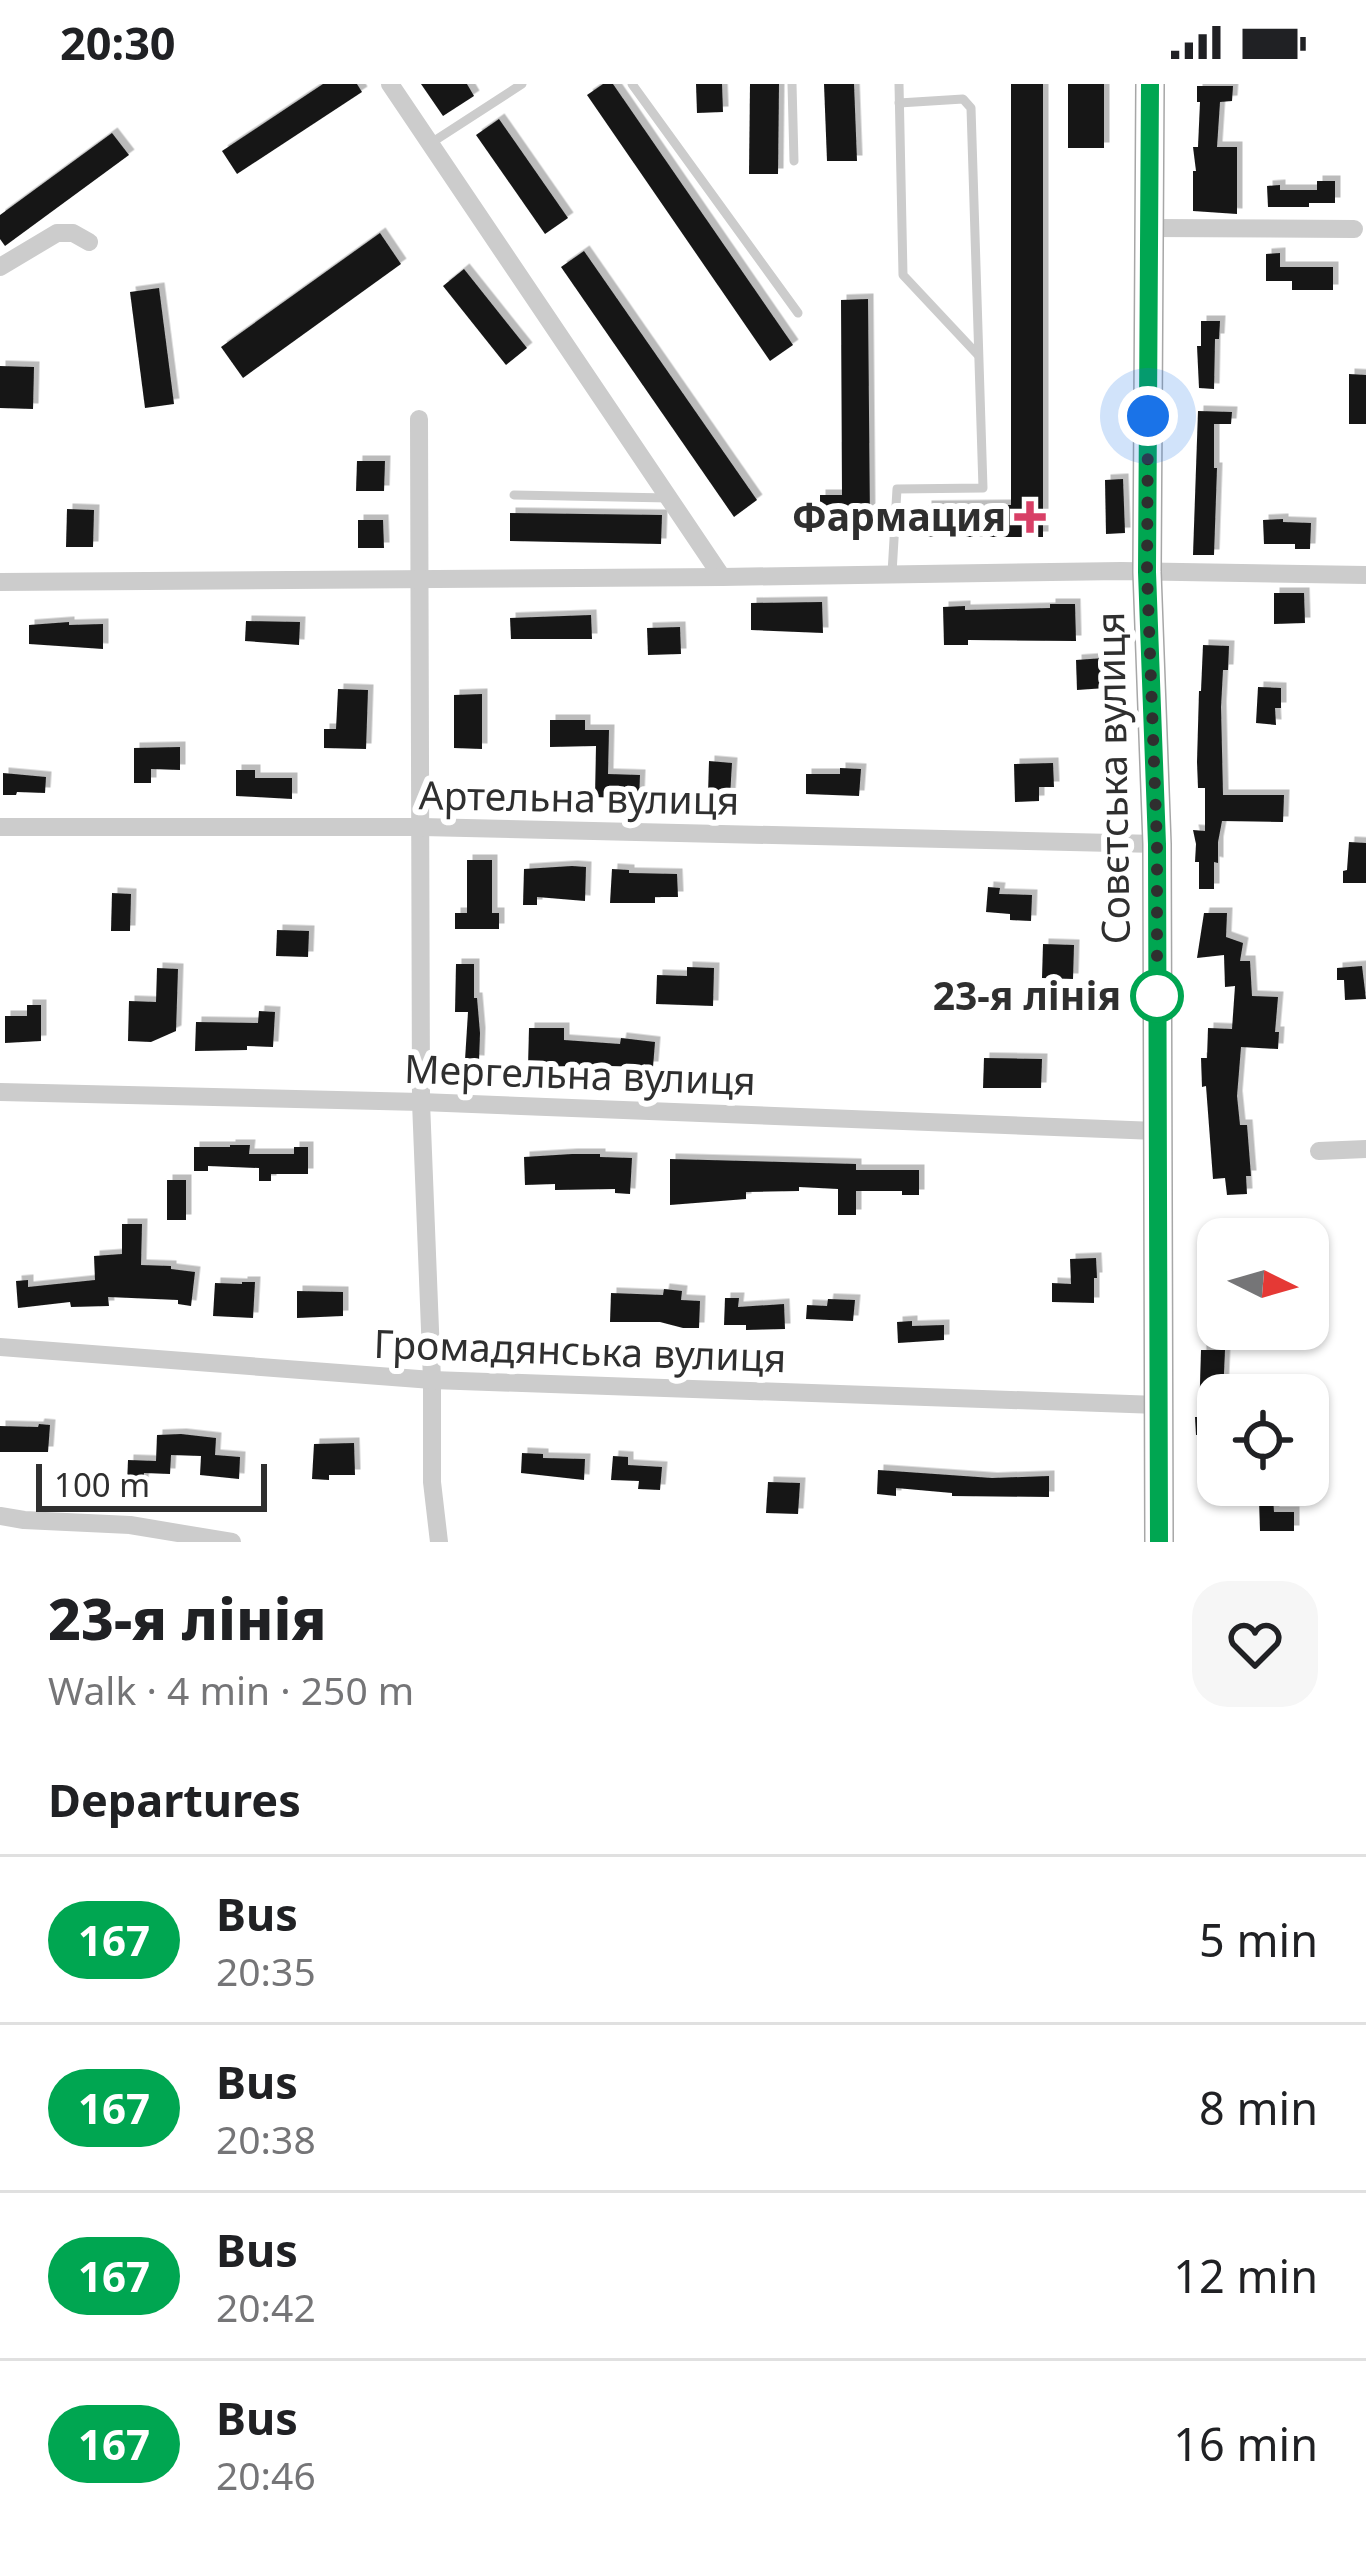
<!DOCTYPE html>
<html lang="en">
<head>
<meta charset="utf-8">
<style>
	body { margin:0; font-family:"Noto Sans",sans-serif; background:#f6f6f6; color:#202124; height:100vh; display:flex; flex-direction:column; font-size:45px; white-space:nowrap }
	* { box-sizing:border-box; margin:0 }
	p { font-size:39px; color:#757577 }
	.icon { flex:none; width:66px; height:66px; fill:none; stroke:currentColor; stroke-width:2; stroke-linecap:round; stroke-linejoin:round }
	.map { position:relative; height:1458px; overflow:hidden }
	.side { display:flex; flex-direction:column; background:#fff; flex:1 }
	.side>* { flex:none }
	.badge { padding:0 24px; border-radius:39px; font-size:42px; line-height:78px }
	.needle { width:78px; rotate:95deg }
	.controls { position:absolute; left:1197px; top:1134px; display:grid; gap:24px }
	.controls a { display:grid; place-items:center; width:132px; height:132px; border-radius:24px; background:#fff; box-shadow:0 3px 9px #0004; font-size:60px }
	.scale { position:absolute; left:36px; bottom:30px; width:231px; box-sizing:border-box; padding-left:12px; border:6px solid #2f2f2f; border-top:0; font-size:33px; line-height:42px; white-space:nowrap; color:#2f2f2f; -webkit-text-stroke:9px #fff; paint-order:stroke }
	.you { position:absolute; width:60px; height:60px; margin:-30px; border:9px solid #fff; border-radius:50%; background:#1a73e8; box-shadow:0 0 0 18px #1a73e833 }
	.map>.badge { position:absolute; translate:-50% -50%; box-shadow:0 0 0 6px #fff }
	h2 { padding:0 48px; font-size:45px; line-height:108px }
	.round { display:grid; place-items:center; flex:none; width:126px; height:126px; border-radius:36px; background:#f6f6f6 }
	.summary { display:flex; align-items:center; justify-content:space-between; height:204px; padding:0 48px }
	h1 { font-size:57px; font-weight:800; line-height:90px }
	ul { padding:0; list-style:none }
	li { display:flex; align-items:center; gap:36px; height:168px; padding:0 48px; border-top:3px solid #e0e0e0 }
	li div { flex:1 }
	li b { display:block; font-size:45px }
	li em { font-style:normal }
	li .badge { min-width:132px; font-weight:700; text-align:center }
	.status { display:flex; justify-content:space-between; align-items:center; height:84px; padding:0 60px; background:#fff; direction:ltr }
	.status svg { height:33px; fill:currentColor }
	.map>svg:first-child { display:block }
	.building { fill:#161616; filter:url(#shadow) }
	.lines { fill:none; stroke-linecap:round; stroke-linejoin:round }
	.service { stroke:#ccc; stroke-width:9 }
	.minor { stroke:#ccc; stroke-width:18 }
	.primary { stroke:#a7a7a7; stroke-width:30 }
	.line-casing { stroke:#fff; stroke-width:27 }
	.line { stroke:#00a651; stroke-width:18 }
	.walk { stroke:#2f2f2f; stroke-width:12; stroke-dasharray:0 21.6 }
	.poi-dot { fill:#d83f66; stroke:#fff; stroke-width:4.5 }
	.stop-dot { fill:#fff; stroke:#00a651; stroke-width:6 }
	.labels { text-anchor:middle; stroke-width:12; stroke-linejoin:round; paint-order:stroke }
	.poi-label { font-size:39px; font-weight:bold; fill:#2f2f2f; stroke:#fff; text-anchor:end }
	.street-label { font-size:39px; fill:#2f2f2f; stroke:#fff }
	.stop-label { font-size:39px; font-weight:bold; fill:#2f2f2f; stroke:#fff; text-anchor:end }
</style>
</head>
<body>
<div class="status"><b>20:30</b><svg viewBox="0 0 49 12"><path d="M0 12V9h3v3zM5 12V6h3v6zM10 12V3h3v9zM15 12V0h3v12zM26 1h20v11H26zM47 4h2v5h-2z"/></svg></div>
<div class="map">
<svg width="1366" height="1458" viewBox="0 0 1366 1458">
	<defs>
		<filter id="shadow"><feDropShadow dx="5.5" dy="-5.5" stdDeviation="0" flood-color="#0004"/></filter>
	</defs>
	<rect width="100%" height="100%" fill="#fff"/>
	<g class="building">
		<path d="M 323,0 L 357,0 L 362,8 L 237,90 L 222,67 Z"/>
		<path d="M 421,0 L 467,0 L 474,12 L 443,32 Z"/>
		<path d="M 603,0 L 613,0 L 793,261 L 770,277 L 587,11 Z"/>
		<path d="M 696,0 L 722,0 L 723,28 L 697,29 Z"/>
		<path d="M 750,0 L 779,0 L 778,90 L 749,90 Z"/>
		<path d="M 824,0 L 854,0 L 857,77 L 827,77 Z"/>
		<path d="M 1011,0 L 1043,0 L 1043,453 L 926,453 L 926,422 L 1011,421 Z"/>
		<rect x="1068" y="0" width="36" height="64"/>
		<path d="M 1197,2 L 1233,2 L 1232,17 L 1220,18 L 1217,63 L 1237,63 L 1237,130 L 1193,127 L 1193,87 L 1196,87 L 1193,63 L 1198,63 L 1200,18 L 1197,18 Z"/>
		<path d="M 499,35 L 568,134 L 545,150 L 476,51 Z"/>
		<path d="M 112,49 L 129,71 L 5,162 L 0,155 L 0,131 Z"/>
		<path d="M 1317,97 L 1335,97 L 1335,119 L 1309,119 L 1309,123 L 1268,123 L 1267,102 L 1280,101 L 1280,106 L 1317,106 Z"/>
		<path d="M 380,149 L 401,180 L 243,294 L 221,263 Z"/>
		<path d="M 584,167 L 757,416 L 734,433 L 561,183 Z"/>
		<path d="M 1280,169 L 1280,183 L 1333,183 L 1333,206 L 1292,206 L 1292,197 L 1266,197 L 1266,170 Z"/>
		<path d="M 464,185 L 527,264 L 506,281 L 443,202 Z"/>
		<path d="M 159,204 L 174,320 L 145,324 L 130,208 Z"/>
		<path d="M 868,215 L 870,441 L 820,441 L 820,411 L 842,411 L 841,216 Z"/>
		<path d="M 1201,237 L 1220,237 L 1219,255 L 1215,255 L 1214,305 L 1199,304 L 1197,262 L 1201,262 Z"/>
		<path d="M 0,282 L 34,283 L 33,325 L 0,324 Z"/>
		<path d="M 1349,290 L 1366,291 L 1366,340 L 1349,340 Z"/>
		<path d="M 1198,327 L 1232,328 L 1231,340 L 1214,340 L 1214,384 L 1217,384 L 1214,471 L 1193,471 Z"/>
		<path d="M 357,377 L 385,377 L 384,407 L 356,407 Z"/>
		<path d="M 1123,395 L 1125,449 L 1106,450 L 1105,396 Z"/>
		<path d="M 67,425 L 94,426 L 93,463 L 66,463 Z"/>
		<path d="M 510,429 L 662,431 L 661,460 L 510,457 Z"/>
		<path d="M 1283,435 L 1283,438 L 1311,439 L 1310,465 L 1295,465 L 1295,460 L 1264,460 L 1263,436 Z"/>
		<path d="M 358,436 L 383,436 L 384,464 L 358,464 Z"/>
		<path d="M 1274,509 L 1304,509 L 1305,539 L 1274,540 Z"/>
		<path d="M 822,518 L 823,549 L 751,546 L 751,519 Z"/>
		<path d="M 1050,520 L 1075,520 L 1076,557 L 968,556 L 968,561 L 944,561 L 943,523 L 965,522 L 965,526 L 1050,524 Z"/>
		<path d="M 591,531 L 592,555 L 511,555 L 510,534 Z"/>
		<path d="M 246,537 L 300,538 L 299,561 L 245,557 Z"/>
		<path d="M 69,538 L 69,541 L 103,540 L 103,565 L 29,560 L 29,541 Z"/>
		<path d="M 680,543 L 681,570 L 648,571 L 647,544 Z"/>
		<path d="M 1203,561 L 1229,562 L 1228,586 L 1223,586 L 1221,623 L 1223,711 L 1284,711 L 1283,738 L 1222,737 L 1218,758 L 1218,779 L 1214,778 L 1214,805 L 1199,805 L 1199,778 L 1195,778 L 1196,760 L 1193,746 L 1205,747 L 1205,704 L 1198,704 L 1197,678 L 1199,607 L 1201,607 Z"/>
		<path d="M 1104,574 L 1106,604 L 1077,606 L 1076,576 Z"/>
		<path d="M 1258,603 L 1281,604 L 1281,624 L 1275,624 L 1276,641 L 1256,639 Z"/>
		<path d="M 338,605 L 368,606 L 366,665 L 324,664 L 324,645 L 336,645 Z"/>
		<path d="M 482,610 L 482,665 L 454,664 L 454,611 Z"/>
		<path d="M 550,636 L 585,636 L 585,646 L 609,646 L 608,690 L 640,691 L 639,715 L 595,713 L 596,662 L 550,663 Z"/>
		<path d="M 180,663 L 180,686 L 151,685 L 151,699 L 134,699 L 134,664 Z"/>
		<path d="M 709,677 L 732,679 L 730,712 L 708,711 Z"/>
		<path d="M 1053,679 L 1054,703 L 1039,703 L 1039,717 L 1015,718 L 1014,680 Z"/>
		<path d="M 840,684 L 861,685 L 859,712 L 806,710 L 806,690 L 840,690 Z"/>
		<path d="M 236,686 L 255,686 L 255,694 L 292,694 L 292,715 L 236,712 Z"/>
		<path d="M 3,689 L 46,693 L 45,709 L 17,708 L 16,711 L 3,711 Z"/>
		<path d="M 1349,758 L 1366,759 L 1366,799 L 1343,799 L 1343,787 L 1347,786 Z"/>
		<path d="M 467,776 L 492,776 L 492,829 L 499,829 L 499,845 L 455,845 L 455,829 L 467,829 Z"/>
		<path d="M 572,782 L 586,783 L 585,817 L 537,813 L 537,821 L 523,821 L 524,785 Z"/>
		<path d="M 612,785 L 629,786 L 629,789 L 677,790 L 678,813 L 655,813 L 655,819 L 610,819 Z"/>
		<path d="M 988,803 L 1000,804 L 999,810 L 1032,811 L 1031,837 L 1010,836 L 1010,830 L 986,828 Z"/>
		<path d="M 112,809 L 131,810 L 130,847 L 111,847 Z"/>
		<path d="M 1204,829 L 1227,829 L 1226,853 L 1243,859 L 1240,877 L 1250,877 L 1252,912 L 1278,913 L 1275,948 L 1279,948 L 1278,965 L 1241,963 L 1237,1012 L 1240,1041 L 1247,1041 L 1251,1092 L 1246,1092 L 1247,1110 L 1227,1111 L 1225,1094 L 1213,1095 L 1206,1002 L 1202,1003 L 1201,974 L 1207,974 L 1208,944 L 1232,945 L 1235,902 L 1225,903 L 1224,871 L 1197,874 Z"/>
		<path d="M 277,846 L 309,847 L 308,873 L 276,872 Z"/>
		<path d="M 1043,860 L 1074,861 L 1073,895 L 1042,894 Z"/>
		<path d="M 456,880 L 474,880 L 474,914 L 477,914 L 480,949 L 479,977 L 465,976 L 468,928 L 455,928 Z"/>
		<path d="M 1362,882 L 1366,915 L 1345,916 L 1344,896 L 1337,896 L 1337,884 Z"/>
		<path d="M 687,883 L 714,884 L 713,922 L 656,920 L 657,891 L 687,892 Z"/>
		<path d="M 157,884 L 178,885 L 176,947 L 151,958 L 128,957 L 129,917 L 156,918 Z"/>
		<path d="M 27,921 L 41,921 L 41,957 L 5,959 L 5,932 L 27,932 Z"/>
		<path d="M 259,927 L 275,928 L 273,963 L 247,962 L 247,966 L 195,967 L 196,938 L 258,939 Z"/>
		<path d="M 529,944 L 564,944 L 564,956 L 620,960 L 621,954 L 655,958 L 653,983 L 609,982 L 609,986 L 573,985 L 573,982 L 528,983 Z"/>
		<path d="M 984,974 L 1042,975 L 1041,1004 L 983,1004 Z"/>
		<path d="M 230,1061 L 250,1061 L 249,1070 L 294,1070 L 294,1063 L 308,1063 L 308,1090 L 271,1090 L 271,1097 L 259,1097 L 259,1084 L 208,1082 L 208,1087 L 194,1087 L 194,1063 L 230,1063 Z"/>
		<path d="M 572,1070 L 600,1070 L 600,1073 L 632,1074 L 630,1110 L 615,1109 L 615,1105 L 555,1106 L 555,1100 L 525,1101 L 524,1073 Z"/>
		<path d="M 670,1075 L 856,1080 L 856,1086 L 919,1086 L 919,1111 L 902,1111 L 902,1107 L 856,1107 L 856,1131 L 838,1131 L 838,1105 L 799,1103 L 799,1107 L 746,1108 L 746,1115 L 670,1121 Z"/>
		<rect x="167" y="1096" width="19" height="40"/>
		<path d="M 122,1140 L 142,1140 L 141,1181 L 171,1182 L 171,1185 L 195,1188 L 191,1222 L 178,1220 L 178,1216 L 108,1213 L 109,1222 L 71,1223 L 70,1218 L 18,1224 L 16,1197 L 28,1196 L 28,1203 L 95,1196 L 94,1172 L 122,1170 Z"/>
		<path d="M 1096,1174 L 1097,1194 L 1094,1194 L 1094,1219 L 1052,1218 L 1052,1199 L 1071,1200 L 1070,1175 Z"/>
		<path d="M 242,1198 L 255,1198 L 253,1234 L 213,1232 L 215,1199 L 242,1200 Z"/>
		<path d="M 664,1205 L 682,1207 L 681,1216 L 700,1217 L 699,1244 L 683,1244 L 660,1238 L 610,1238 L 611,1209 L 663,1211 Z"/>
		<path d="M 297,1207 L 343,1208 L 343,1232 L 297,1234 Z"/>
		<path d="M 725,1214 L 739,1214 L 738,1223 L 784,1220 L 785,1245 L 746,1246 L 746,1241 L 724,1241 Z"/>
		<path d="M 828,1215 L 855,1216 L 853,1237 L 806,1235 L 807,1221 L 827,1222 Z"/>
		<path d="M 912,1237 L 912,1242 L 944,1241 L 944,1256 L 898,1259 L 897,1238 Z"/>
		<path d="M 1201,1266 L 1225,1266 L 1223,1311 L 1217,1312 L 1218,1403 L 1199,1404 L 1198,1387 L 1205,1386 L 1206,1351 L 1196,1351 L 1195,1333 L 1199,1333 Z"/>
		<path d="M 39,1340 L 50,1341 L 48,1368 L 0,1368 L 0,1342 L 38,1343 Z"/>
		<path d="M 181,1350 L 216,1354 L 215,1371 L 240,1373 L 239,1395 L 200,1391 L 201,1372 L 171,1371 L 170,1390 L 144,1389 L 143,1400 L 127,1400 L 128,1376 L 156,1377 L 157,1351 Z"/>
		<path d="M 354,1359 L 355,1391 L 329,1391 L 329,1396 L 312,1395 L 314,1360 Z"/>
		<path d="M 522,1369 L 543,1370 L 543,1374 L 585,1375 L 584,1396 L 521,1389 Z"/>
		<path d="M 613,1372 L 628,1373 L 628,1381 L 662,1383 L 660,1406 L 638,1405 L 639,1397 L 611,1396 Z"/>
		<path d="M 878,1386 L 992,1394 L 1049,1392 L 1049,1413 L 952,1412 L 952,1409 L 896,1404 L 896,1412 L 877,1410 Z"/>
		<path d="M 768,1398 L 800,1399 L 798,1430 L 766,1429 Z"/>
		<path d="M 1273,1414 L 1274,1428 L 1294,1428 L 1294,1447 L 1260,1447 L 1259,1415 Z"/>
	</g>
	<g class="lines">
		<g class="service">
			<path d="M 632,0 L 798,229"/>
			<path d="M 792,0 L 794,77"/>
			<path d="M 899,0 L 903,191 L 978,271"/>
			<path d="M 431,59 L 522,0"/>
			<path d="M 514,411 L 669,414"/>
			<path d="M 892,489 L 897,405 L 983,404 L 971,24 L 963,15 L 899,19"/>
		</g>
		<g class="minor">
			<path d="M 390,0 L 722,493"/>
			<path d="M 1148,144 L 1354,145"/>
			<path d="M 0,183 L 57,149 L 73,149 L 89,158"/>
			<path d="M 419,335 L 421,1018 L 432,1296 L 432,1398 L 439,1458"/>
			<path d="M 0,498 L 722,493 L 1121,487 L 1366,491"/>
			<path d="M 0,743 L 422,743 L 1157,760"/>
			<path d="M 0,1008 L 421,1018 L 1156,1047"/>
			<path d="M 1319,1067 L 1366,1065"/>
			<path d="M 0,1263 L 432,1296 L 1158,1321"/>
			<path d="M 0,1432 L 24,1436 L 130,1441 L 232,1458"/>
		</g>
		<path class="primary" d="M 1150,0 L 1147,488 L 1157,760 L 1159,1458"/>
	</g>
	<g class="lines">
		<g class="line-casing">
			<path id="line" d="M 1150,0 L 1147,488 L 1157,760 L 1159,1458"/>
		</g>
		<use href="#line" class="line"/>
		<path class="walk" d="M 1148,332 L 1147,488 L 1157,760 L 1157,912"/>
	</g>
	<path class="poi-dot" d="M1024 415h12v12h12v12h-12v12h-12v-12h-12v-12h12z"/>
	<circle class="stop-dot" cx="1157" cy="912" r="24"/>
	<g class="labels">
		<g class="poi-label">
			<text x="1006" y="447">Фармация</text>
		</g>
		<g class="street-label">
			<text transform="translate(1113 694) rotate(-91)" y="14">Совєтська вулиця</text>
			<text transform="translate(579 714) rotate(1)" y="14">Артельна вулиця</text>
			<text transform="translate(580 991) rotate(2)" y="14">Мергельна вулиця</text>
			<text transform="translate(580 1267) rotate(2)" y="14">Громадянська вулиця</text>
		</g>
		<g class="stop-label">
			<text x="1121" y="926">23-я лінія</text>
		</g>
	</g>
</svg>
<div class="controls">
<a><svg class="needle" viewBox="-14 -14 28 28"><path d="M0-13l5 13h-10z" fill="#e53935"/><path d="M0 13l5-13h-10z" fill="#757577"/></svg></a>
<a><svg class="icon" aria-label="locate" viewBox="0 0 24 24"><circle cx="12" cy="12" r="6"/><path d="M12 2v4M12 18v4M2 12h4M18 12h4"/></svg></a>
</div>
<div class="scale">100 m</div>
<div class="you" style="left:1148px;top:332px"></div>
</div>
<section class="side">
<div class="summary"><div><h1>23-я лінія</h1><p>Walk · 4 min · 250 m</p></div><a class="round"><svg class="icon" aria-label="heart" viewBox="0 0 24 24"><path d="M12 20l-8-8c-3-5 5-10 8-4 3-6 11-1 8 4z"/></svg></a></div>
<h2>Departures</h2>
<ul>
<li><span class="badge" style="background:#00a651;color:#fff">167</span><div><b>Bus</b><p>20:35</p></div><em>5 min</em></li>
<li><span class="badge" style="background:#00a651;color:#fff">167</span><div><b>Bus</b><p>20:38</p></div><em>8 min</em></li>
<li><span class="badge" style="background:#00a651;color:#fff">167</span><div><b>Bus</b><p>20:42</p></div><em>12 min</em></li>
<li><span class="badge" style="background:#00a651;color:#fff">167</span><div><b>Bus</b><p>20:46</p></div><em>16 min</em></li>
</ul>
</section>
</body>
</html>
